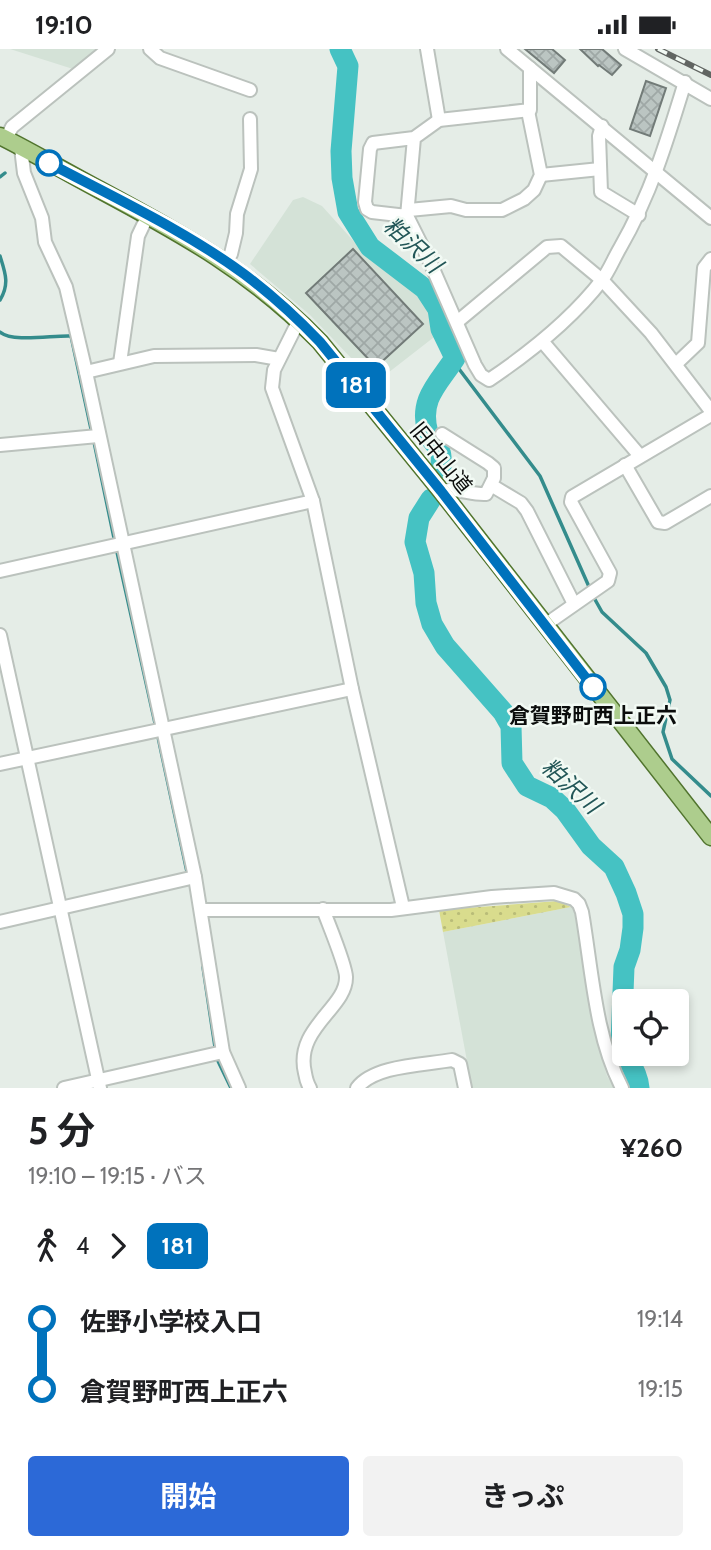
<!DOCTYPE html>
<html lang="ja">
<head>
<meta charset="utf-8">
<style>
	body { margin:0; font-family:Cabin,"Noto Sans JP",sans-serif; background:#f2f2f2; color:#202124; height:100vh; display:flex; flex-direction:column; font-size:26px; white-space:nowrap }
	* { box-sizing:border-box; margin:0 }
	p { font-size:23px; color:#757577 }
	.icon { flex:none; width:38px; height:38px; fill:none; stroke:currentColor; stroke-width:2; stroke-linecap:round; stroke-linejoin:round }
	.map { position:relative; height:1039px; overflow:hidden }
	.side { display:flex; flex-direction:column; background:#fff; flex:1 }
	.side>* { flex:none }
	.badge { padding:0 14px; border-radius:10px; font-size:24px; line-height:46px }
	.controls { position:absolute; left:612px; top:940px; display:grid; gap:14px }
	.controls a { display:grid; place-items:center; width:77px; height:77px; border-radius:7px; background:#fff; box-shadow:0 4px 10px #0003; font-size:35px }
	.map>.badge { position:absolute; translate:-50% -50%; box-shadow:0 0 0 4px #fff }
	.legs { display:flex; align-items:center; gap:10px; height:77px; padding:0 28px; font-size:23px }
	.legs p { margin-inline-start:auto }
	.head { display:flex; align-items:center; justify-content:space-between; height:119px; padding:0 28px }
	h1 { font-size:38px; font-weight:700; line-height:52px }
	.button { display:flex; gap:14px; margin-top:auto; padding:14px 28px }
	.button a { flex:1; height:80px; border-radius:7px; background:#2c69d7; color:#fff; font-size:28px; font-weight:700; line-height:80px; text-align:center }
	.button a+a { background:#f2f2f2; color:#202124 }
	ul { padding:0 28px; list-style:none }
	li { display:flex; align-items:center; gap:24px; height:70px; font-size:26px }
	li i { display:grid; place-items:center; width:10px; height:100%; margin:0 9px; background:currentColor }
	li i::after { content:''; width:18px; height:18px; margin:-9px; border:5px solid; border-radius:50%; background:#fff }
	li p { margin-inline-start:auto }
	li:first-child i { background:linear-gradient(#0000 50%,currentColor 0) }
	li:last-child i { background:linear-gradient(currentColor 50%,#0000 0) }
	.status { display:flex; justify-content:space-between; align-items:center; height:49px; padding:0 35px; background:#fff; direction:ltr }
	.status svg { height:19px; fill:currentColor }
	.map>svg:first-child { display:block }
	.built { fill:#d4e2d7 }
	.park { fill:url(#park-dots) }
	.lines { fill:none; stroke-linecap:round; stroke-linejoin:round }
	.stream { stroke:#348c8c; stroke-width:3.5 }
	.river { stroke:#45c2c3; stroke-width:21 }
	.building { fill:url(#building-cross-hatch); stroke:#727b78; stroke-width:2 }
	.minor-casing { stroke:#bbc2bd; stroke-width:16 }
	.major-casing { stroke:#51742e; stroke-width:19 }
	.minor { stroke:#fff; stroke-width:12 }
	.major { stroke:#adcd8d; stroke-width:16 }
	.rail-casing { stroke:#616562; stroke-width:6 }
	.rail { stroke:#f2faf4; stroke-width:3.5; stroke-dasharray:10; stroke-linecap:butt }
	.line-1-casing { stroke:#fff; stroke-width:16 }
	.line-1 { stroke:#0072bc; stroke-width:10 }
	.stop-1-dot { fill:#fff; stroke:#0072bc; stroke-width:3.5 }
	.labels { text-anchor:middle; stroke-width:5; stroke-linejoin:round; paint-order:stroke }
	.street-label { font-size:21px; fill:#0b0d0c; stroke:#f2faf4 }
	.stop-label { font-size:21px; font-weight:bold; fill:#0b0d0c; stroke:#f2faf4 }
	.water-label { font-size:23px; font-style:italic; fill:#225657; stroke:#f2faf4 }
</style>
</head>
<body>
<div class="status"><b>19:10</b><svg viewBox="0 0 49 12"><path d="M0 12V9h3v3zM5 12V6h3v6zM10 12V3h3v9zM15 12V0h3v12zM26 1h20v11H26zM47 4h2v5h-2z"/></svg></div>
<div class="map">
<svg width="711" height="1039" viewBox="0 0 711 1039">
	<defs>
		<pattern id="park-dots" width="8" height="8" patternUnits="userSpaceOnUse" patternTransform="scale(1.75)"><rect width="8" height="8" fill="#d9dc8d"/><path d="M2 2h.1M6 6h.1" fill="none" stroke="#b9bc78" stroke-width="1.8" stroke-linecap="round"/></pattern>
		<pattern id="building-cross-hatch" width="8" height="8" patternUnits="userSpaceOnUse" patternTransform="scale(1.75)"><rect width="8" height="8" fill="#bbc5c2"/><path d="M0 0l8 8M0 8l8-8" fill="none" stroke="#9fa8a6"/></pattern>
	</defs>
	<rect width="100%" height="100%" fill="#e5ede7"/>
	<g class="built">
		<path d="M 10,0 L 98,0 L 73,20 Z"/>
		<path d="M 303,148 L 322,157 L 358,197 L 418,244 L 431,261 L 438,285 L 375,334 L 310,266 L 250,215 L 293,151 Z"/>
		<path d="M 571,858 L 574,861 L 590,952 L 592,975 L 607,1027 L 614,1039 L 472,1039 L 443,883 Z"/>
	</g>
	<path class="park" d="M 558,852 L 571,858 L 443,883 L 439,861 Z"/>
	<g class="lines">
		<g class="stream">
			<path d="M 0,128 L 5,124"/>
			<path d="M 0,207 C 5,223 10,235 0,251"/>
			<path d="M 0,283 C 13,294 53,286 71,287 L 91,380"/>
			<path d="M 453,312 L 540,427 L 590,540"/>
			<path d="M 94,393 L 114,489"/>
			<path d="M 117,503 L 155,674"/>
			<path d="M 593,547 L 602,563 L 646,604 L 666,638 L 670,651 L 663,683 L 672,710 L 711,747"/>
			<path d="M 158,688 L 187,823"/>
			<path d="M 203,918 L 215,998"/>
			<path d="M 218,1012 L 231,1039"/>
		</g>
		<g class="river">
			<path d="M 340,0 L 348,17 L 341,102 L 342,129 L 348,163 L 370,198 L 425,240 L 438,260 L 441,280 L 455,309 C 439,334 418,350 428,384 C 430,391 438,396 440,403 C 442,407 441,414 441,419"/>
			<path d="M 431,450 L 419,469 L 415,493 L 424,524 L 426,554 L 432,575 L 445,597 L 503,663 L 511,677 L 512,714 L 527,737 L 552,749 L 565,761 L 591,797 L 614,818 L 626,844 L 633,865 L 633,879 L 630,901 L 624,918 L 621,994 C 626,1010 638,1023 639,1039"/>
		</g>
	</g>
	<g class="building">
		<path d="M 525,0 L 552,0 L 565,11 L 554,24 Z"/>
		<path d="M 580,0 L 602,0 L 621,16 L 612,26 L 599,16 L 598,17 Z"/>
		<path d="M 646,32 L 666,39 L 650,87 L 630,80 Z"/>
		<path d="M 353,200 L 423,275 L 376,318 L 306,244 Z"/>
	</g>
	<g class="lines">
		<g class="minor-casing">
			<g id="minor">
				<path d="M 150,0 L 160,9 L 250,41"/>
				<path d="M 427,0 L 439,71"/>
				<path d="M 507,0 L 711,169"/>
				<path d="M 625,0 L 711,50"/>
				<path d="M 602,77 L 599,87 L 601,143 L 639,166"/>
				<path d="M 414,89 L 407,167 L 372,163 L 367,160 L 365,153 L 370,100 L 373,94 L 414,89 L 439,71 L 530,61 L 530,19"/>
				<path d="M 6,90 L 12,78 L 108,0"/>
				<path d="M 21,99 L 24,124 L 42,169 L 45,193 L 66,238 L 86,323 L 195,828 L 223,1003 L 239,1039"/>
				<path d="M 541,126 L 600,120"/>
				<path d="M 409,161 L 451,157 L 466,161 L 502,161 L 524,150 L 534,141 L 541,126 L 528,62"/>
				<path d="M 407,167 L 430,213 L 475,316 L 481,326 L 489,331 C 529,304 572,270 602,231 C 609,222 614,209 620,199 C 651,145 667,92 685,33"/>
				<path d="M 225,212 L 231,205 L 236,184 L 237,165 L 251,120 L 250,70"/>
				<path d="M 299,271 L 274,321 L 272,339 L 313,452 L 352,640 L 403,858"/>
				<path d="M 457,273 L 547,198 L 561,197 L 602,231 L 651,284 L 711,362"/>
				<path d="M 542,292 L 640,407"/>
				<path d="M 120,314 L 138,187 L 148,166"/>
				<path d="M 676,315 L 698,294 L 704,219 L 711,210"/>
				<path d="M 86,323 L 154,307 L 256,306 L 279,310"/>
				<path d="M 0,396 L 98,387"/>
				<path d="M 625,416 L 658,473 L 665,474 L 711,447"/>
				<path d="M 491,436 L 521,454 L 527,462 L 574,555"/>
				<path d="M 441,442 C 457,438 470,446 486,445 L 494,429 L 494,419 L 488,414 L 442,385"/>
				<path d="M 0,522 L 313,452"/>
				<path d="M 545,576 L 608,532 L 610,524 L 571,453 L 572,448 L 711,366"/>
				<path d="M 0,586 L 100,1039"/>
				<path d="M 0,715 L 352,640"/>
				<path d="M 202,861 L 391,861 L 492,848 L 554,844 L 574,850 L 579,855 L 582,863 C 592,921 595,987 622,1039"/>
				<path d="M 0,873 L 195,828"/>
				<path d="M 64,1039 L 223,1003"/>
				<path d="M 310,1039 C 307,1034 306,1030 305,1024 C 294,979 347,959 346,928 C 346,916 328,874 323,860"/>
				<path d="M 357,1039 C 374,1016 425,1016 452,1011 L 460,1015 L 465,1039"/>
			</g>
		</g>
		<g class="major-casing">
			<path id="major" d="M 0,87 C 34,104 66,123 100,141 C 184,186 253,224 320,293 L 441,442 L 711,788"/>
		</g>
		<use href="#minor" class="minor"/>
		<use href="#major" class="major"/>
		<g class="rail-casing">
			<path id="rail" d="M 658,0 L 711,26"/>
		</g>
		<use href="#rail" class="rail"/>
	</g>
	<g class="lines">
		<g class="line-1-casing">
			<path id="line-1" d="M 49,114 C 115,149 184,181 244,225 C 272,246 296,268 320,293 L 441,442 L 593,638"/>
		</g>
		<use href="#line-1" class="line-1"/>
	</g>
	<g class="stop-1-dot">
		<circle cx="49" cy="114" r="12"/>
		<circle cx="593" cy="638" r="12"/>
	</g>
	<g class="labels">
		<g class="street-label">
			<text transform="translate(441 409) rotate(51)" y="7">旧中山道</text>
		</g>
		<g class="stop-label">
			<text x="593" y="674">倉賀野町西上正六</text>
		</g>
		<g class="water-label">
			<text transform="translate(413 196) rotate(43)" y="8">粕沢川</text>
			<text transform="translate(571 737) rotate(42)" y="8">粕沢川</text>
		</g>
	</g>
</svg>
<div class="controls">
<a><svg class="icon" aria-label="locate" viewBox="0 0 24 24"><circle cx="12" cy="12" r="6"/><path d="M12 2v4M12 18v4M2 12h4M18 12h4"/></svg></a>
</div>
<b class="badge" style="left:356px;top:336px;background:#0072bc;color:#fff">181</b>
</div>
<section class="side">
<div class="head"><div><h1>5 分</h1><p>19:10 – 19:15 · バス</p></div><b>¥260</b></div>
<div class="legs"><svg class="icon" aria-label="walk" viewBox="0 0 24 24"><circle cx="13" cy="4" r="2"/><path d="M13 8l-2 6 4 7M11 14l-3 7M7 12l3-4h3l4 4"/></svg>4<svg class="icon" aria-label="forward" viewBox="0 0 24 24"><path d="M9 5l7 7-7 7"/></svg><b class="badge" style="background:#0072bc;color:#fff">181</b></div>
<ul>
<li><i style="color:#0072bc"></i><b>佐野小学校入口</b><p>19:14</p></li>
<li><i style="color:#0072bc"></i><b>倉賀野町西上正六</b><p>19:15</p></li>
</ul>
<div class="button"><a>開始</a><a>きっぷ</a></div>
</section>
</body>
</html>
